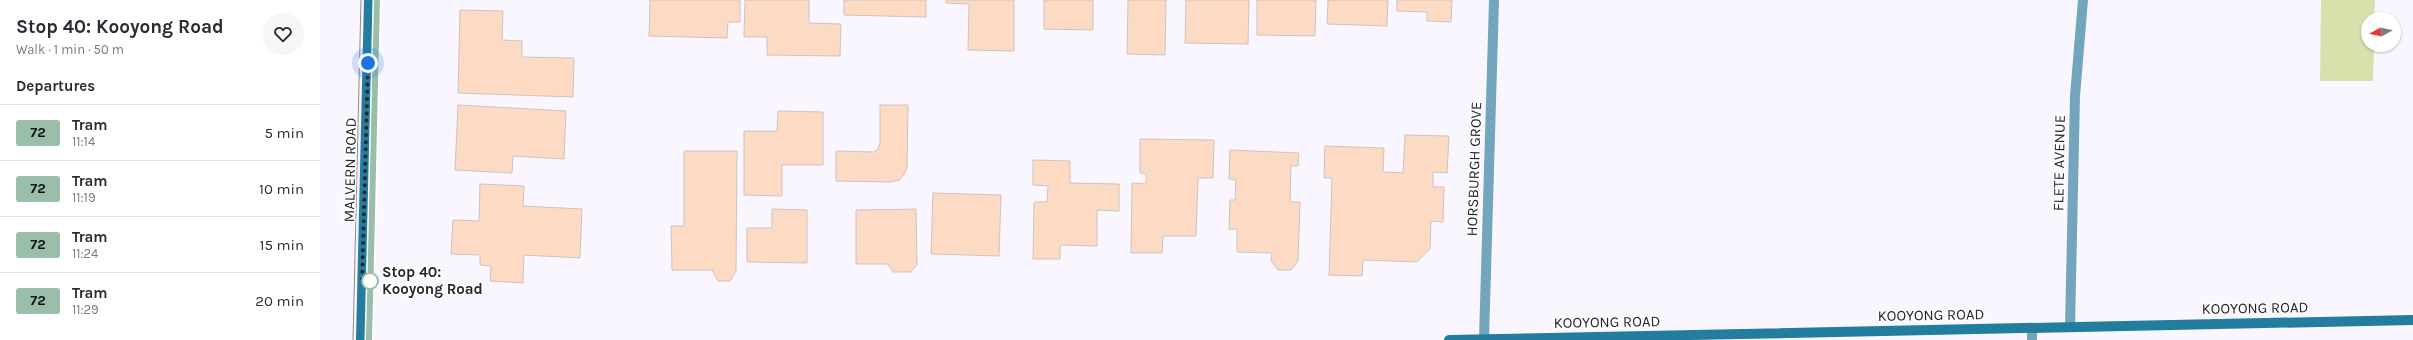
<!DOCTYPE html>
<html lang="en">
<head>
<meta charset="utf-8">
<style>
	body { margin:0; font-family:Karla,sans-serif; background:#f7f7f7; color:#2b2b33; height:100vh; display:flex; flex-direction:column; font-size:15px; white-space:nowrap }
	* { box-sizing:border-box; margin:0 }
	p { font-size:13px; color:#7c7c81 }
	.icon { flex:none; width:22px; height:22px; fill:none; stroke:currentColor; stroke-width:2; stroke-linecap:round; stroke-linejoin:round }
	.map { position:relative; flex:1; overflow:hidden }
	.details { display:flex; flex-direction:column; background:#fff; width:320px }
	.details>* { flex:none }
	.badge { padding:0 8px; border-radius:3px; font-size:14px; line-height:26px }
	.needle { width:26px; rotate:262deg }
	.controls { position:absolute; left:2041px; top:12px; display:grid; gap:8px }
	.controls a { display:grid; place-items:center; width:40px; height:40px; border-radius:50%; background:#fff; box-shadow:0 1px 3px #0004; font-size:20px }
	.you { position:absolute; width:20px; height:20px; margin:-10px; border:3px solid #fff; border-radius:50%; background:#1a73e8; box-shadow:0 0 0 6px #1a73e833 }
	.map>.badge { position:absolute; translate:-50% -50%; box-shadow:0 0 0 2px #fff }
	h2 { padding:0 16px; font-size:15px; line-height:36px }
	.round { display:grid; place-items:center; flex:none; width:42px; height:42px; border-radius:21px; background:#f7f7f7 }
	.head { display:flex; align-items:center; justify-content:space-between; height:68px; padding:0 16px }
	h1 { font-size:19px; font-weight:700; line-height:30px }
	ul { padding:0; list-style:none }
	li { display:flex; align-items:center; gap:12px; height:56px; padding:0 16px; border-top:1px solid #e1e1e2 }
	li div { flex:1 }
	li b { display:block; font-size:15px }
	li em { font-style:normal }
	li .badge { min-width:44px; font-weight:700; text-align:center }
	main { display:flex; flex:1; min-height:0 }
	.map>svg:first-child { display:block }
	.green { fill:#d8e0ac }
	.building { fill:#fddac4; stroke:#cec4bd }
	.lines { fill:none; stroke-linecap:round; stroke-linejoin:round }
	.street { stroke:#73a6bd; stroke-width:10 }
	.secondary { stroke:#227d9f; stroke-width:10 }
	.tram { stroke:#8e8c92; stroke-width:1 }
	.line-casing { stroke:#fff; stroke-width:9 }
	.line { stroke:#9abeaa; stroke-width:6 }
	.walk { stroke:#262529; stroke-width:4; stroke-dasharray:0 7.2 }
	.stop-dot { fill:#fff; stroke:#9abeaa; stroke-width:2 }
	.labels { text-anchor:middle; stroke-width:3; stroke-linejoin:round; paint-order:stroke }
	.street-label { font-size:15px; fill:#262529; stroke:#fff }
	.stop-label { font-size:15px; font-weight:bold; fill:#262529; stroke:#fff; text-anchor:start }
</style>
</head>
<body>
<main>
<section class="details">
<div class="head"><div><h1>Stop 40: Kooyong Road</h1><p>Walk · 1 min · 50 m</p></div><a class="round"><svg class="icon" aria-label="heart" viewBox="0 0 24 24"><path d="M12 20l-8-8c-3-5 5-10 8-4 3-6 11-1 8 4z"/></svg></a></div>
<h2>Departures</h2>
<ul>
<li><span class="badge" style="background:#9abeaa;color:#111">72</span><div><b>Tram</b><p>11:14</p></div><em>5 min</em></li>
<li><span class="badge" style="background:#9abeaa;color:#111">72</span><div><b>Tram</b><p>11:19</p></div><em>10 min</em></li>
<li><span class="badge" style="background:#9abeaa;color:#111">72</span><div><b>Tram</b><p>11:24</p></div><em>15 min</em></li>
<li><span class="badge" style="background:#9abeaa;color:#111">72</span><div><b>Tram</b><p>11:29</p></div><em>20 min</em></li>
</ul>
</section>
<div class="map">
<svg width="2093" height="340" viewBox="0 0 2093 340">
	<rect width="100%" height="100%" fill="#f9f6ff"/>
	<path class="green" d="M 2001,0 L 2055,0 L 2054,19 L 2048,19 L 2048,45 L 2054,45 L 2053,81 L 2000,81 Z"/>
	<g class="building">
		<path d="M 330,0 L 420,0 L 420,22 L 408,22 L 407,38 L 329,36 Z"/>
		<path d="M 425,0 L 489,0 L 489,23 L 521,24 L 520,56 L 447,55 L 447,37 L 424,37 Z"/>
		<path d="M 524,0 L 606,0 L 606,17 L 524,15 Z"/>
		<path d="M 626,0 L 694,0 L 694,51 L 648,50 L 649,4 L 626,3 Z"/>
		<path d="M 724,0 L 773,0 L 773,30 L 724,29 Z"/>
		<path d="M 808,0 L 846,0 L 845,55 L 807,54 Z"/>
		<path d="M 866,0 L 929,0 L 928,44 L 865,43 Z"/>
		<path d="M 937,0 L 996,0 L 995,36 L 937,35 Z"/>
		<path d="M 1008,0 L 1068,0 L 1067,26 L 1007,24 Z"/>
		<path d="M 1077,0 L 1132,0 L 1131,22 L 1107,21 L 1107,12 L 1077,11 Z"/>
		<path d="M 140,10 L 183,11 L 182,40 L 202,41 L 202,57 L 254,58 L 253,97 L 138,93 Z"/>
		<path d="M 138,105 L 246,111 L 244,159 L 193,156 L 192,173 L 135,170 Z"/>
		<path d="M 560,105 L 588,105 L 587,168 L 584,175 L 579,180 L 571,182 L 516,181 L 516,151 L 554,152 L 558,149 L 560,143 Z"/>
		<path d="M 458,111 L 503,112 L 503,165 L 462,165 L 462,196 L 424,195 L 424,131 L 457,131 Z"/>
		<path d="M 1085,135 L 1129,136 L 1127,173 L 1113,172 L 1113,187 L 1124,187 L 1123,222 L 1111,221 L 1110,249 L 1097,262 L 1043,260 L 1042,276 L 1009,275 L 1012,178 L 1004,178 L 1005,146 L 1064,148 L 1063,172 L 1083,173 Z"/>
		<path d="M 820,139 L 894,140 L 893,178 L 878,178 L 876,236 L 843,236 L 842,253 L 811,253 L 812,183 L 826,184 L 826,174 L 820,173 Z"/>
		<path d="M 910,150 L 979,153 L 978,166 L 971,166 L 970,202 L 980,202 L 978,261 L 971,270 L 958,270 L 951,261 L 952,253 L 917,252 L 917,229 L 909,229 L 910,200 L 915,200 L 916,180 L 909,179 Z"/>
		<path d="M 364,151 L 417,151 L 416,271 L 410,281 L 398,281 L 392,270 L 352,270 L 351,226 L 364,226 Z"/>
		<path d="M 713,160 L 750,161 L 750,183 L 799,184 L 799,211 L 777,210 L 777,246 L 740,245 L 740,259 L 713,259 L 714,202 L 727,202 L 728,186 L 713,185 Z"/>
		<path d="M 160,184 L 204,186 L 203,206 L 262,209 L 260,258 L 204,255 L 203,283 L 170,281 L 171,266 L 160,265 L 160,255 L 131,254 L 133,220 L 159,221 Z"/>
		<path d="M 613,193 L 681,195 L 679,256 L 611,254 Z"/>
		<path d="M 452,209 L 487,210 L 487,263 L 427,262 L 427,228 L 452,228 Z"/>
		<path d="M 596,209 L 597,265 L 591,272 L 573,272 L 568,264 L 536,264 L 536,210 Z"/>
	</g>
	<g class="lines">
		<g class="street">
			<path d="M 1750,327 L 1755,96 L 1763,0"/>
			<path d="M 1164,339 L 1174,0"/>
			<path d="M 1712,340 L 1712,328"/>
		</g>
		<g class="secondary">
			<path d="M 41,340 L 49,0"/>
			<path d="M 1129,340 L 2093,320"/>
		</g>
		<g class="tram">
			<path d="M 33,340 L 41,0"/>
			<path d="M 49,340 L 57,0"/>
		</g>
	</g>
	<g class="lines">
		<g class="line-casing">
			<path id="line" d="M 49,340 L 57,0"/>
		</g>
		<use href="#line" class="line"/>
		<path class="walk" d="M 48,63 L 42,283 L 50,281"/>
	</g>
	<circle class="stop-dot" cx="50" cy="281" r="8"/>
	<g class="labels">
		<g class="street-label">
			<text transform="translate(1739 163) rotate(-89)" y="5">FLETE AVENUE</text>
			<text transform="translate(1154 169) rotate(-88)" y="5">HORSBURGH GROVE</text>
			<text transform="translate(30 170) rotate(-89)" y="5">MALVERN ROAD</text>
			<text transform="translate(1935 308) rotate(-1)" y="5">KOOYONG ROAD</text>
			<text transform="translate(1611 315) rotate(-1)" y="5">KOOYONG ROAD</text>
			<text transform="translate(1287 322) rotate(-1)" y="5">KOOYONG ROAD</text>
		</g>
		<g class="stop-label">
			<text x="62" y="277">Stop 40:<tspan x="62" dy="17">Kooyong Road</tspan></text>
		</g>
	</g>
</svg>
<div class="controls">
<a><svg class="needle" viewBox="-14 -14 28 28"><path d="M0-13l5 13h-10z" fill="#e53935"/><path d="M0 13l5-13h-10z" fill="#7c7c81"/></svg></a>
</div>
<div class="you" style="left:48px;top:63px"></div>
</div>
</main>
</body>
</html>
